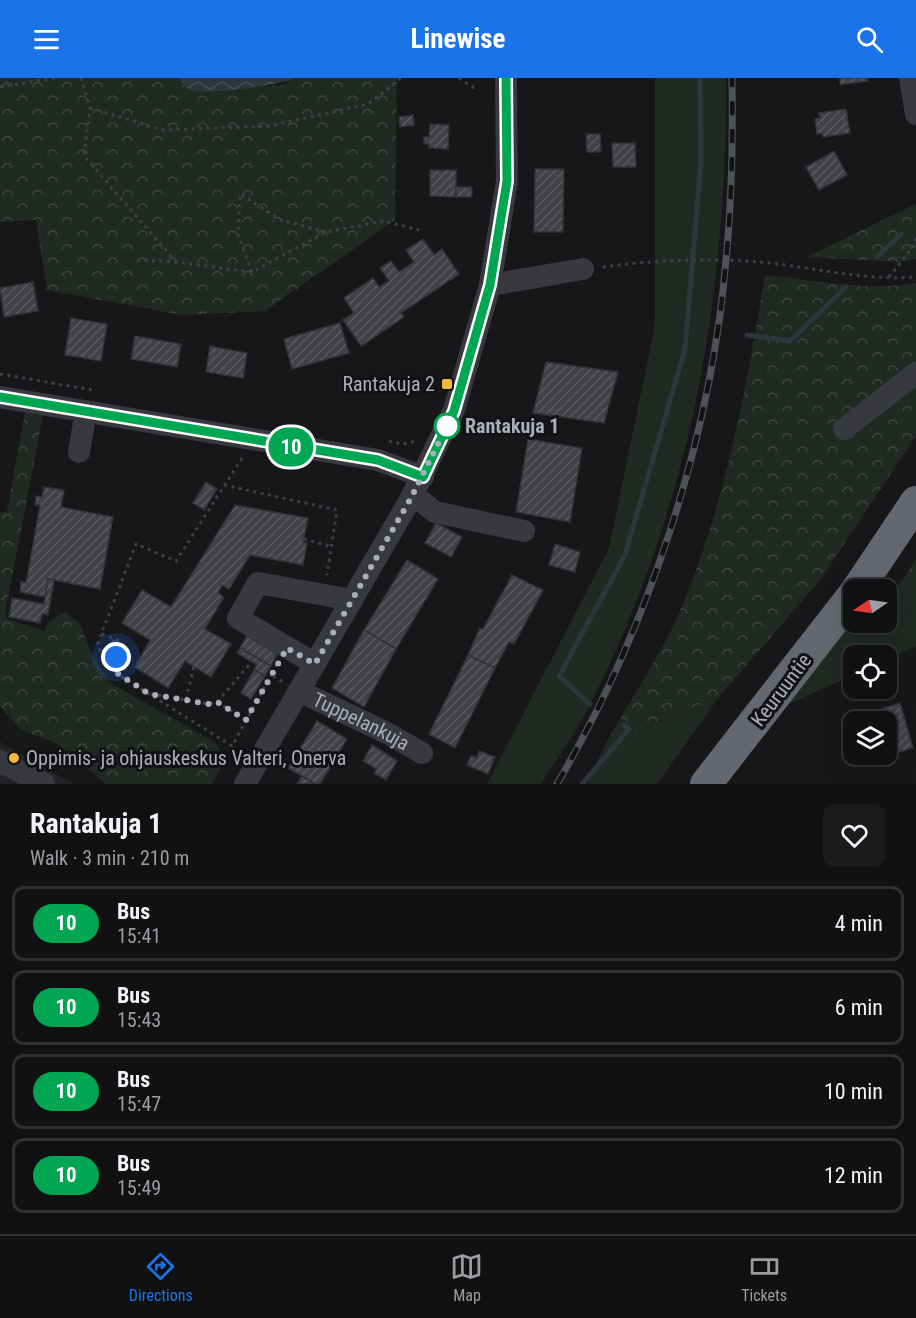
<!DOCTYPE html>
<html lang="en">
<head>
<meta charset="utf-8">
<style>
	body { margin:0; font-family:"Roboto Condensed",sans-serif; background:#1a1a1c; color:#f1f3f6; height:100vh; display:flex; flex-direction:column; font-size:22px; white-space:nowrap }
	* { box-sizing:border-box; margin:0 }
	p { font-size:20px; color:#9c9da0 }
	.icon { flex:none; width:33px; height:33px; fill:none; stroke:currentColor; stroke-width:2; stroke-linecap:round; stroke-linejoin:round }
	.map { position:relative; height:706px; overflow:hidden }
	.drawer { display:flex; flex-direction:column; background:#111113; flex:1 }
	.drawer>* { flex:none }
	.badge { padding:0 12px; border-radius:20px; font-size:21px; line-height:39px }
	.needle { width:39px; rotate:257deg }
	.fabs { position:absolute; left:843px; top:501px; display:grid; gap:12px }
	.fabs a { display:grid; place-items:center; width:54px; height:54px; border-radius:12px; background:#111113; box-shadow:0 6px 24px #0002,0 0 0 2px #303133; font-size:30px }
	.you { position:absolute; width:30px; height:30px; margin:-15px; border:4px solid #fff; border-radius:50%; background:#1a73e8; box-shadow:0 0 0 9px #1a73e833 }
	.map>.badge { position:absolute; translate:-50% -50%; box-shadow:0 0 0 3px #fff }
	.round { display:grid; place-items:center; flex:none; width:63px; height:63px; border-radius:12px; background:#1a1a1c }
	.head { display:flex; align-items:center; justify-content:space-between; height:102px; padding:0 30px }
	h1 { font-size:28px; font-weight:700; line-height:45px }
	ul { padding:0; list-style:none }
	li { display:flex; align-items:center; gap:18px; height:75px; margin:0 12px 9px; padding:0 18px; border:3px solid #303133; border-radius:12px }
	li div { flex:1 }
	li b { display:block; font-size:22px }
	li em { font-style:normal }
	li .badge { min-width:66px; font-weight:700; text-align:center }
	header { display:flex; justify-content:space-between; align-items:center; height:78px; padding:0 30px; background:#1a73e8; color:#fff; font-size:27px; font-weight:700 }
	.menu { display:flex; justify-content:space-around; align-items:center; height:84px; border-top:2px solid #303133; background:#111113; font-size:16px; color:#9c9da0 }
	.menu a { display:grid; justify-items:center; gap:3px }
	.menu .selected { color:#1a73e8 }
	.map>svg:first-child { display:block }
	.built { fill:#232326 }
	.green { fill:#212923 }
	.forest { fill:url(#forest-crowns) }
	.water { fill:url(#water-waves) }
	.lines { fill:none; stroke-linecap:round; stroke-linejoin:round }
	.stream { stroke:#2d363d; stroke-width:5 }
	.building { fill:url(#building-hatch); stroke:#323135; stroke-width:1.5 }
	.path { stroke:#3e4045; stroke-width:3; stroke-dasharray:3 4.5; stroke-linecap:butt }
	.minor { stroke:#38393e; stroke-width:22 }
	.highway { stroke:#64676f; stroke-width:32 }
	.rail-casing { stroke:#4f5157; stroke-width:7 }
	.rail { stroke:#121214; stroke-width:4.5; stroke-dasharray:14; stroke-linecap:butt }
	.line-casing { stroke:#fff; stroke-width:14 }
	.line { stroke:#00a651; stroke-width:9 }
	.walk { stroke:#aaaeb9; stroke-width:6; stroke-dasharray:0 10.8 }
	.poi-dot { fill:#f0ba39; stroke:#121214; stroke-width:2 }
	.stop-dot { fill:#fff; stroke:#00a651; stroke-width:3 }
	.labels { text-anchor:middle; stroke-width:6; stroke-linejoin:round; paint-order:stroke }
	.poi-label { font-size:20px; fill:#aaaeb9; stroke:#121214; text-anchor:end }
	.stop-label { font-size:20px; font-weight:bold; fill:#aaaeb9; stroke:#121214; text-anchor:start }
	.street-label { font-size:20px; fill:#aaaeb9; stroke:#121214 }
</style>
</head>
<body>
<header><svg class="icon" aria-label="menu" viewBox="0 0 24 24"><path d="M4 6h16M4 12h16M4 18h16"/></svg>Linewise<svg class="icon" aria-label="search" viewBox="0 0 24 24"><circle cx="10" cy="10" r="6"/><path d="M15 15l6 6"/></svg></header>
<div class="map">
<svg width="916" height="706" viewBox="0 0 916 706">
	<defs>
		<pattern id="forest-crowns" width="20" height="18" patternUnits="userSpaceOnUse" patternTransform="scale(1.5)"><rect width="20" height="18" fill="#212923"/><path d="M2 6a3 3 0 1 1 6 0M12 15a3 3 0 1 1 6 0" fill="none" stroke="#3f4641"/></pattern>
		<pattern id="water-waves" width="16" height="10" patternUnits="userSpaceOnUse" patternTransform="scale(1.5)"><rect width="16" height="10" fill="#2d363d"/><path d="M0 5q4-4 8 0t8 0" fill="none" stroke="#495157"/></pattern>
		<pattern id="building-hatch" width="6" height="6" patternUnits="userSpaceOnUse" patternTransform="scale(1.5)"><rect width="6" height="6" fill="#414246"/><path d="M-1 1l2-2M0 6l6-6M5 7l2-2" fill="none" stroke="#5a5b5f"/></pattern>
	</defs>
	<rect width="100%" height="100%" fill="#171719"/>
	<path class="built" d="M 0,664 L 56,696 L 74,706 L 0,706 Z"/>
	<g class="green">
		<path d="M 655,0 L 726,0 C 727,221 691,426 591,625 C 577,653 558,679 541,706 L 487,706 L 609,470 L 655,247 Z"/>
		<path d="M 916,510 L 916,568 L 887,582 L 886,578 L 854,578 L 853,597 L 789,626 L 853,540 L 854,544 L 886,544 L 887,524 Z"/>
		<path d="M 719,619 L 657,706 L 587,706 L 606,665 Z"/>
	</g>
	<g class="forest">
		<path d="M 0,0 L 178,0 L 181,6 L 195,13 L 282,7 L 297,0 L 397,0 L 395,142 L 265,233 L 182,237 L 47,212 L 36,142 L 0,144 Z"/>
		<path d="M 916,126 L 916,181 L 899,184 L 807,179 Z"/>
		<path d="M 765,197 C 813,202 868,214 916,205 L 916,358 L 820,502 L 719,619 L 606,665 C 629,624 659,580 678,538 C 725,429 746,313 765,197 Z"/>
		<path d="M 25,334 L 43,337 L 5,536 L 7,541 L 44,553 L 49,543 L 65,534 L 80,546 L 90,572 L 109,604 L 216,665 L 224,683 L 212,706 L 106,706 L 56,665 L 21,652 L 0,628 L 0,434 L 7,434 Z"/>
		<path d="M 916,481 L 916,510 L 888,524 Z"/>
	</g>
	<path class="water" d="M 178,0 L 297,0 C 280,7 215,16 196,13 C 188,12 181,6 178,0 Z"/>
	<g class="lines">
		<g class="stream">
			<path d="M 877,179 L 901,156"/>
			<path d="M 747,257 L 790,263 L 846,209"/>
			<path d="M 590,626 L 559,598 L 625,477 L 685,271 L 701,84 L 700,0"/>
			<path d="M 582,706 L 629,651 L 624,647"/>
		</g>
	</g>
	<g class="building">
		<path d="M 840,0 L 867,0 L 868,3 L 840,7 Z"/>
		<path d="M 846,31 L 850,55 L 823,59 L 822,55 L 817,56 L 815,41 L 820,40 L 819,35 Z"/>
		<path d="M 413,37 L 414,47 L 400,49 L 399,39 Z"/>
		<path d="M 430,46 L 449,47 L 448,71 L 429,70 L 429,66 L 424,66 L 424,59 L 429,59 Z"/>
		<path d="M 586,56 L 600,56 L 601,74 L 587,74 Z"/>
		<path d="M 612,65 L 635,65 L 636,89 L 613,89 Z"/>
		<path d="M 834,73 L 847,97 L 819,112 L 806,89 Z"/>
		<path d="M 535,91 L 564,91 L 563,154 L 534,154 Z"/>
		<path d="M 430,92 L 456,92 L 456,119 L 430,118 Z"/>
		<rect x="456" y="109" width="16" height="10"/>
		<path d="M 423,161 L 434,177 L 442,171 L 459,196 L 401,235 L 404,239 L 361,268 L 343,242 L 354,235 L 344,220 L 373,200 L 379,209 L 389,203 L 380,190 L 391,183 L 399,194 L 414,184 L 406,172 Z"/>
		<path d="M 33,204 L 38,233 L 4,239 L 0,210 Z"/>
		<path d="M 71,240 L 107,246 L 101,283 L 65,277 Z"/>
		<path d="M 340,245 L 349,275 L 292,291 L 284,261 Z"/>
		<path d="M 135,258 L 181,266 L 177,289 L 131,281 Z"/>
		<path d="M 210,268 L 247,275 L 243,300 L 206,294 Z"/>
		<path d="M 546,284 L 618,294 L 604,345 L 533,335 Z"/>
		<path d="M 528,361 L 582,370 L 570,444 L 516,434 Z"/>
		<path d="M 206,404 L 217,411 L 204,432 L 193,425 Z"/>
		<path d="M 44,409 L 64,412 L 61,429 L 113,439 L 100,511 L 48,501 L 45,519 L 20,514 L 21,504 L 26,505 L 40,427 L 35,427 L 36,418 L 42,419 Z"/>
		<path d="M 235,427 L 308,440 L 303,464 L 307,465 L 303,487 L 250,477 L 229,511 L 222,507 L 218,515 L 224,519 L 205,551 L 231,566 L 211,599 L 185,583 L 168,610 L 135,589 L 150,562 L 122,545 L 142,512 L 171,529 Z"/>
		<path d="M 436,445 L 462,459 L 451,479 L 425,465 Z"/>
		<path d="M 555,466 L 580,474 L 575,494 L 549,487 Z"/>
		<path d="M 407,482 L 438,501 L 396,571 L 364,552 Z"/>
		<path d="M 512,497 L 543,512 L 514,566 L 509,564 L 495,590 L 468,577 L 480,550 L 483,551 Z"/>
		<path d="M 48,501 L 54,502 L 48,537 L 42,536 L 40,545 L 9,539 L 12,520 L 44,526 Z"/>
		<path d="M 364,552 L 396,571 L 364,629 L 332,610 Z"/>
		<path d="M 247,558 L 277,576 L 271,588 L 240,570 Z"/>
		<path d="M 113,562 L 118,564 L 119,569 L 115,573 L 110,571 L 109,566 Z"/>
		<path d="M 240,570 L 271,588 L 265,598 L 254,592 L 257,587 L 237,575 Z"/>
		<path d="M 468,577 L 495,590 L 455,670 L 429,656 Z"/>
		<path d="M 254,592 L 265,598 L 251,621 L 241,615 Z"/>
		<path d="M 900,625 L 913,670 L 886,678 L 886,644 L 875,644 L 872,634 Z"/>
		<path d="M 317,643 L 347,661 L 320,706 L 315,706 L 288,690 Z"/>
		<path d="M 372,667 L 397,683 L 386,702 L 374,695 L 377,691 L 363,683 Z"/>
		<path d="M 479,673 L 495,679 L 488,696 L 467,687 L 471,678 L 477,680 Z"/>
		<path d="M 302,698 L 315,706 L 297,706 Z"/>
	</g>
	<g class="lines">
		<g class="path">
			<path d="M 81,0 L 90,30 L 84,78 L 176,184"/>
			<path d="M 459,0 L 477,12"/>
			<path d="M 0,9 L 55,0"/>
			<path d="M 90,30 L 163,52 L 270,48 L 368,26 L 401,0"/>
			<path d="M 137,182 L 176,184 L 252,194 L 326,154 L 384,143 L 419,152"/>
			<path d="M 603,189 C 652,182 710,180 760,184 C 812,189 864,203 916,199"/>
			<path d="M 252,194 L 238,157 L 240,116 L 281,142 L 326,154"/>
			<path d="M 889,199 L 914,168 L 916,159"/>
			<path d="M 0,296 L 93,312"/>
			<path d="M 389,363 L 402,366 L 418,363"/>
			<path d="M 242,380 L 176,483 L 136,466 L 98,565 L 104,585 L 114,594 L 232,668 L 271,597"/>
			<path d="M 224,407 L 337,432 L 327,497"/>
			<path d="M 304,461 L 333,469"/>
			<path d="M 102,556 L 120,563 L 122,568 L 111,591"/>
			<path d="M 277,586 L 271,597 L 283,604"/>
			<path d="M 151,616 L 209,626 L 217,624 L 256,579"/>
			<path d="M 186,621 L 194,588"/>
			<path d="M 217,624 L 246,642"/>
		</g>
		<g class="minor">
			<path d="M 910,0 L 916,36"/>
			<path d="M 490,207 L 583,191"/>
			<path d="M 0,319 L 378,382 L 423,399"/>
			<path d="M 844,351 L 916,295"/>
			<path d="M 79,374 L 86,333"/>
			<path d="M 411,420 L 421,423 L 435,434 L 524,453"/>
			<path d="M 315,586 L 238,540 L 258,505 L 352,522"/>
			<path id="s1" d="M 299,613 L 387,655 L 422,675"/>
			<path d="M 0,683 L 44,706"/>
			<path d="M 245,706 L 411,420 L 454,332 L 490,207 L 507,103 L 506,0"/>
		</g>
		<g class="highway">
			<path d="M 857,512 L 916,424"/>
			<path d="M 706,706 L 854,516"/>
		</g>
		<g class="rail-casing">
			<path id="rail" d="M 557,706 C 648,551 711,361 726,182 C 732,121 733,61 732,0"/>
		</g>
		<use href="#rail" class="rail"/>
	</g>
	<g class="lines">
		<g class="line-casing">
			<path id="line" d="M 0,319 L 378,382 L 423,399 L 454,333 L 490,207 L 507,103 L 506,0"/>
		</g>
		<use href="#line" class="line"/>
		<path class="walk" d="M 116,579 L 111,591 L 149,616 L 209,626 L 217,624 L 246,642 L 287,570 L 315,586 L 411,420 L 447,348"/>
	</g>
	<g class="poi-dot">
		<rect x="441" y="300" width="12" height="12" rx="3"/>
		<circle cx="14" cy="680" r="6"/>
	</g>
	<circle class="stop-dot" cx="447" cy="348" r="12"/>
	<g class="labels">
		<g class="poi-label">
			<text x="435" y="313">Rantakuja 2</text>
			<text x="26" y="687" text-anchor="start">Oppimis- ja ohjauskeskus Valteri, Onerva</text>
		</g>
		<g class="stop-label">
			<text x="465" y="355">Rantakuja 1</text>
		</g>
		<g class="street-label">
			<text transform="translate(781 612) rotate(-53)" y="7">Keuruuntie</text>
			<text dy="7" stroke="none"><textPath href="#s1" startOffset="69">Tuppelankuja</textPath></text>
		</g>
	</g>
</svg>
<div class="fabs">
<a><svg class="needle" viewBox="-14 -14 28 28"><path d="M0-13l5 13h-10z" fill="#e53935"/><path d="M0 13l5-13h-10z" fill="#9c9da0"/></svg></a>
<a><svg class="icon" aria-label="locate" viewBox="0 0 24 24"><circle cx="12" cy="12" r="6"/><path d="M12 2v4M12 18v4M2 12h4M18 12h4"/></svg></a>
<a><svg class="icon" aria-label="layers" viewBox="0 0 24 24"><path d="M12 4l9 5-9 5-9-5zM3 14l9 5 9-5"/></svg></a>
</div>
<div class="you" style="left:116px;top:579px"></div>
<b class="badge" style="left:291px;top:369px;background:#00a651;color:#fff">10</b>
</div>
<section class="drawer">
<div class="head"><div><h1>Rantakuja 1</h1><p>Walk · 3 min · 210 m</p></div><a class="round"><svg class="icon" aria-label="heart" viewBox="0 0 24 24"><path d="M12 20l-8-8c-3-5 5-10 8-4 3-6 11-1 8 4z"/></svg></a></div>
<ul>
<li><span class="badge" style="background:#00a651;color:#fff">10</span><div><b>Bus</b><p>15:41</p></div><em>4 min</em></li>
<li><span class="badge" style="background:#00a651;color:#fff">10</span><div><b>Bus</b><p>15:43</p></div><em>6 min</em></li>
<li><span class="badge" style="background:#00a651;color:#fff">10</span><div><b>Bus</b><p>15:47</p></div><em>10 min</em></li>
<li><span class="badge" style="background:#00a651;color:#fff">10</span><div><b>Bus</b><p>15:49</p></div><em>12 min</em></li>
</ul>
</section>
<nav class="menu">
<a class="selected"><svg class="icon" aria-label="directions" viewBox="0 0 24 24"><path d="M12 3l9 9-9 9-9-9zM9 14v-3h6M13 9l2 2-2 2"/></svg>Directions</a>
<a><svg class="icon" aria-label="map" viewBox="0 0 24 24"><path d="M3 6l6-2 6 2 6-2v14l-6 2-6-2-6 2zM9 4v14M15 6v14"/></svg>Map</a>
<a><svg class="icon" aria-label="tickets" viewBox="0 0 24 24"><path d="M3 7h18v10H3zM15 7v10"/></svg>Tickets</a>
</nav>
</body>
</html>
